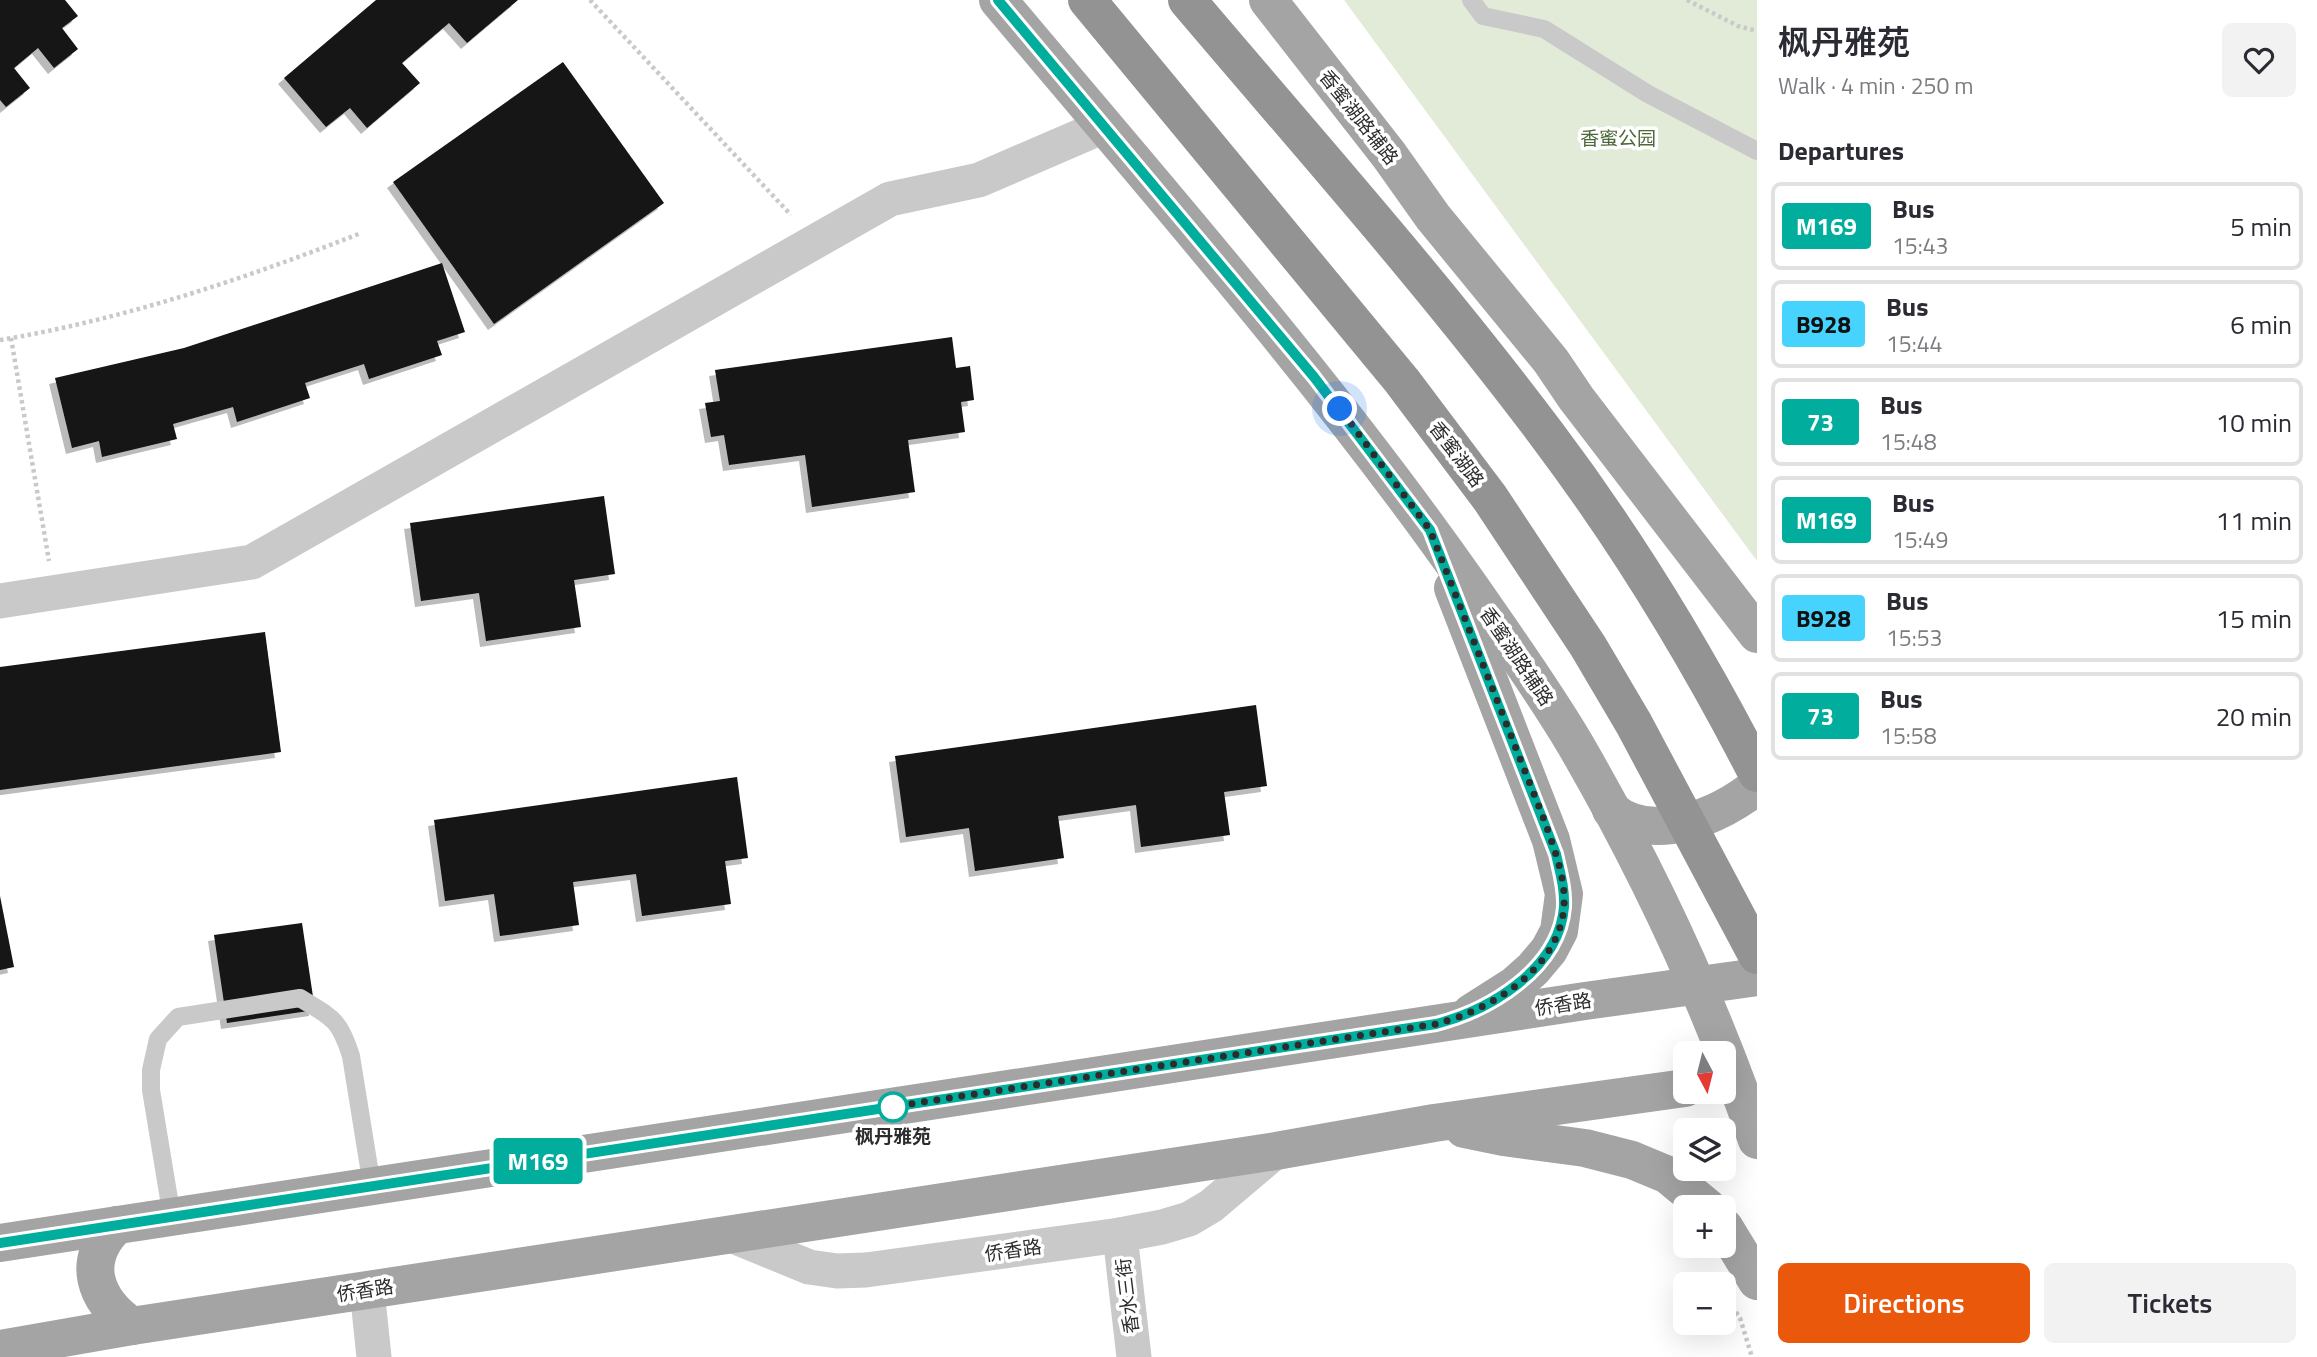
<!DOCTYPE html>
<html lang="en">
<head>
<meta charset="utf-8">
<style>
	body { margin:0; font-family:"Titillium Web","Noto Sans SC",sans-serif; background:#f2f2f3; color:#2b2b33; height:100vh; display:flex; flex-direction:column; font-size:26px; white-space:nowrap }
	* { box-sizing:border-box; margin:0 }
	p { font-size:23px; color:#7c7c81 }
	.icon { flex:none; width:38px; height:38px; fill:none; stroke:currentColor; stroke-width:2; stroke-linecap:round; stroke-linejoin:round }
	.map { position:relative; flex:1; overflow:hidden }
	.details { display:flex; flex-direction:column; background:#fff; width:560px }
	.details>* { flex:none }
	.badge { padding:0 14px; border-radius:5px; font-size:24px; line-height:46px }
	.needle { width:46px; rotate:173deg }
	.fabs { position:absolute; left:1673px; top:1041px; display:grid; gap:14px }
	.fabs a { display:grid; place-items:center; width:63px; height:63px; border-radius:10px; background:#fff; box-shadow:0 7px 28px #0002; font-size:35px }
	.you { position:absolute; width:35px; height:35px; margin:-18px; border:5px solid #fff; border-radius:50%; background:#1a73e8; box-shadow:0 0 0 10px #1a73e833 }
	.map>.badge { position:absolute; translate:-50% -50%; box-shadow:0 0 0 4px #fff }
	h2 { padding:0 21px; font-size:26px; line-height:63px }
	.round { display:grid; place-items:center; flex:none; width:74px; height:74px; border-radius:10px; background:#f2f2f3 }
	.headline { display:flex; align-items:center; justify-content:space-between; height:119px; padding:0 21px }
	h1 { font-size:33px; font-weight:600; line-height:52px }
	.button { display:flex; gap:14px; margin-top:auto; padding:14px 21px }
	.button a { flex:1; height:80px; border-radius:10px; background:#ea580c; color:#fff; font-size:28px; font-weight:600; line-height:80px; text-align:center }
	.button a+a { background:#f2f2f3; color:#2b2b33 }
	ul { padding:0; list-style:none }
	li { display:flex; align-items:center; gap:21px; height:88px; margin:0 14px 10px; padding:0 7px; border:4px solid #e1e1e2; border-radius:10px }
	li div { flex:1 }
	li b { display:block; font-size:26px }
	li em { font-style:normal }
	li .badge { min-width:77px; font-weight:700; text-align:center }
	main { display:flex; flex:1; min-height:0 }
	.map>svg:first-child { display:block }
	.green { fill:#e2ebd8 }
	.building { fill:#131313; filter:url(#shadow) }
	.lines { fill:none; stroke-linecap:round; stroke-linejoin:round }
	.path { stroke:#c9c9c9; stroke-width:4.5; stroke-dasharray:3.5 3.5; stroke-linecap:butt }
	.lane { stroke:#c9c9c9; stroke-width:18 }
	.street { stroke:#c9c9c9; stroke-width:35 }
	.primary { stroke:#a4a4a4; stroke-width:38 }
	.highway { stroke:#939393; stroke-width:38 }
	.highway-bridge { stroke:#939393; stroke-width:38 }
	.line-casing { stroke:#fff; stroke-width:16 }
	.line { stroke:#01ad9c; stroke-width:10 }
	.walk { stroke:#2c2c2c; stroke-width:7; stroke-dasharray:0 12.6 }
	.stop-dot { fill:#fff; stroke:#01ad9c; stroke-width:3.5 }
	.labels { text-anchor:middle; stroke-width:7; stroke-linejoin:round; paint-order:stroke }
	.street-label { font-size:19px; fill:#2c2c2c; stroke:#fff }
	.park-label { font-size:19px; fill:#4e6938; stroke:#fff }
	.stop-label { font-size:19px; font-weight:bold; fill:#2c2c2c; stroke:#fff }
</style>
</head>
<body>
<main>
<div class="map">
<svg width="1757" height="1357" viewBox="0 0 1757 1357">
	<defs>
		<filter id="shadow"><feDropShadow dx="-6" dy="6" stdDeviation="0" flood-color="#0004"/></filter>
	</defs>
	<rect width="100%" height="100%" fill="#fff"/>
	<path class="green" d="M 1344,0 L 1757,0 L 1757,561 Z"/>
	<g class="building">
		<path d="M 0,0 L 65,0 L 78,16 L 62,28 L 78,49 L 54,68 L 38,48 L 14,68 L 30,88 L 6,107 L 0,100 Z"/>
		<path d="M 376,0 L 518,0 L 467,43 L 449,23 L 402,63 L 420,83 L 367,128 L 350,108 L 326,127 L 284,78 Z"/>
		<path d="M 563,62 L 664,203 L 494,324 L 393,182 Z"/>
		<path d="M 442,263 L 465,332 L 437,341 L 442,355 L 369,379 L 364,364 L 305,383 L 310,398 L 237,422 L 233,407 L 173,424 L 177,439 L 102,457 L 99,441 L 72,448 L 55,378 L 184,348 Z"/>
		<path d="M 952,337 L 956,368 L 970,366 L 974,400 L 961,402 L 965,432 L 908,440 L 915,492 L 812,507 L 805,455 L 729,465 L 724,435 L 711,437 L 705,403 L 720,401 L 715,370 Z"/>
		<path d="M 604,496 L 615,574 L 574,580 L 581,627 L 486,641 L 479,593 L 421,601 L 410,523 Z"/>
		<path d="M 265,632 L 281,752 L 0,790 L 0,667 Z"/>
		<path d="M 1256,705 L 1267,786 L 1224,792 L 1230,835 L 1141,847 L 1136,805 L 1058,816 L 1064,858 L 975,871 L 969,828 L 906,837 L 895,756 Z"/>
		<path d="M 737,777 L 748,858 L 725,861 L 731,904 L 642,916 L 636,874 L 573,882 L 579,925 L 500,936 L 494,894 L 445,901 L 434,820 Z"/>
		<path d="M 0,896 L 14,967 L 0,970 Z"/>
		<path d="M 302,923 L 315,1010 L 227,1023 L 214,935 Z"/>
	</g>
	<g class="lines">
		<g class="path">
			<path d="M 590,0 L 791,215"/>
			<path d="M 1687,0 L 1738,26 L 1757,31"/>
			<path d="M 11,338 L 49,561"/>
			<path d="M 0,340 C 125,319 244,279 361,233"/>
			<path d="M 1736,1312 L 1740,1318 L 1752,1357"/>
		</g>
		<g class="lane">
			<path d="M 1471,0 L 1483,16 L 1544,29 L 1648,94 L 1757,151"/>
			<path d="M 172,1217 L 151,1090 L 151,1070 L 158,1039 L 178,1017 L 300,998 C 332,1018 339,1018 351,1056 L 372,1186"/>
		</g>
		<g class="street">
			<path d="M 0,601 L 252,562 L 890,199 L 979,180 L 1104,126"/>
			<path d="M 731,1235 L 809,1267 L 837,1271 L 866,1270 L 1120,1235 L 1162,1227 L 1189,1219 L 1211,1206 L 1276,1151"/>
			<path d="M 1120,1235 L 1134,1357"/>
			<path d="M 367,1290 L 374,1357"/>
		</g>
		<g class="primary">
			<path d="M 998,0 C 1160,193 1327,382 1471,588 C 1507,640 1543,690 1575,744 C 1648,870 1710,1002 1757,1140"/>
			<path d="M 1268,0 L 1389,155 L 1433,217 L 1551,361 L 1576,398 L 1757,634"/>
			<path d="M 1453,588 L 1551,840 L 1564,894 L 1559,931 L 1549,950 L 1533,969 L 1515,985 L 1471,1013"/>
			<path d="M 1611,810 C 1653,845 1720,816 1757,786"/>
			<path d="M 1464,1129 L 1503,1137 L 1585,1148 L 1632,1160 L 1668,1175 L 1708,1208"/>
			<path d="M 117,1225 C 80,1260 94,1300 132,1326"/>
			<path d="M 1724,1227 L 1757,1281"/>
			<path d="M 0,1243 L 1585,1001 L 1757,977"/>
			<path d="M 0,1349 L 132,1326 L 1276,1151 L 1434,1123 L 1685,1088"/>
		</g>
		<path class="highway" d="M 1187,0 C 1309,144 1435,285 1548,436 C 1627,541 1697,656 1757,773"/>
		<path class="highway-bridge" d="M 1087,0 L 1402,381 L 1490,498 L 1588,646 L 1634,724 L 1757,955"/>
	</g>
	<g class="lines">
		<g class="line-casing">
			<path id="line" d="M 0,1243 L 1436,1024 C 1490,1010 1559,969 1564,907 C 1565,889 1560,872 1556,854 L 1430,530 L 1314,377 L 998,0"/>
		</g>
		<use href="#line" class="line"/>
		<path class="walk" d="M 893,1107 L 890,1107 L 1436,1024 C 1490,1010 1560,969 1564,906 C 1566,878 1554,849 1545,822 L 1430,530 L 1340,409"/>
	</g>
	<circle class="stop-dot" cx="893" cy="1107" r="14"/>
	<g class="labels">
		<g class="street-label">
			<text transform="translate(1359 117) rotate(52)" y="7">香蜜湖路辅路</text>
			<text transform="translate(1457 454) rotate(53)" y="7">香蜜湖路</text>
			<text transform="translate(1517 656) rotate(56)" y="7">香蜜湖路辅路</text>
			<text transform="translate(1563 1004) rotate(-9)" y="7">侨香路</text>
			<text transform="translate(1013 1250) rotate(-8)" y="7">侨香路</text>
			<text transform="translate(365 1290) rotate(-9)" y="7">侨香路</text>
			<text transform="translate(1127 1296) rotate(-97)" y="7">香水三街</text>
		</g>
		<g class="park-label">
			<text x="1618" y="145">香蜜公园</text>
		</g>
		<g class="stop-label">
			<text x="893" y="1143">枫丹雅苑</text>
		</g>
	</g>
</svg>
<div class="fabs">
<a><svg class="needle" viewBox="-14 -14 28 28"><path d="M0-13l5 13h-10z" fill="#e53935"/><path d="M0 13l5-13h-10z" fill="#7c7c81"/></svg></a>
<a><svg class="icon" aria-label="layers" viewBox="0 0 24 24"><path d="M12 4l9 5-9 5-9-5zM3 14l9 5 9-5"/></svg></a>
<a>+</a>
<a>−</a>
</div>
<div class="you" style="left:1340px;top:409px"></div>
<b class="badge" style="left:538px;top:1161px;background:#01ad9c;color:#fff">M169</b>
</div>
<section class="details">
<div class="headline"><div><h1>枫丹雅苑</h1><p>Walk · 4 min · 250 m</p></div><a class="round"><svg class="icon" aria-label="heart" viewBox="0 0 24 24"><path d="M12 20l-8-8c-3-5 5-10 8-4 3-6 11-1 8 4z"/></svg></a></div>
<h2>Departures</h2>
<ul>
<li><span class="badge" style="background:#01ad9c;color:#fff">M169</span><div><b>Bus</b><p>15:43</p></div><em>5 min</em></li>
<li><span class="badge" style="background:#46d4ff;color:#111">B928</span><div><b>Bus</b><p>15:44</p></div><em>6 min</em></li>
<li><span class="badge" style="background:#01ad9c;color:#fff">73</span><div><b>Bus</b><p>15:48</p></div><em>10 min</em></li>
<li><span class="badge" style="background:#01ad9c;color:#fff">M169</span><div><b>Bus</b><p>15:49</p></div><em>11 min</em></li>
<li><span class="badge" style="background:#46d4ff;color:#111">B928</span><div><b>Bus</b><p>15:53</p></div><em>15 min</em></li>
<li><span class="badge" style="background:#01ad9c;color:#fff">73</span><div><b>Bus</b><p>15:58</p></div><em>20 min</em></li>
</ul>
<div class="button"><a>Directions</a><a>Tickets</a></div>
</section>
</main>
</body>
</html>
